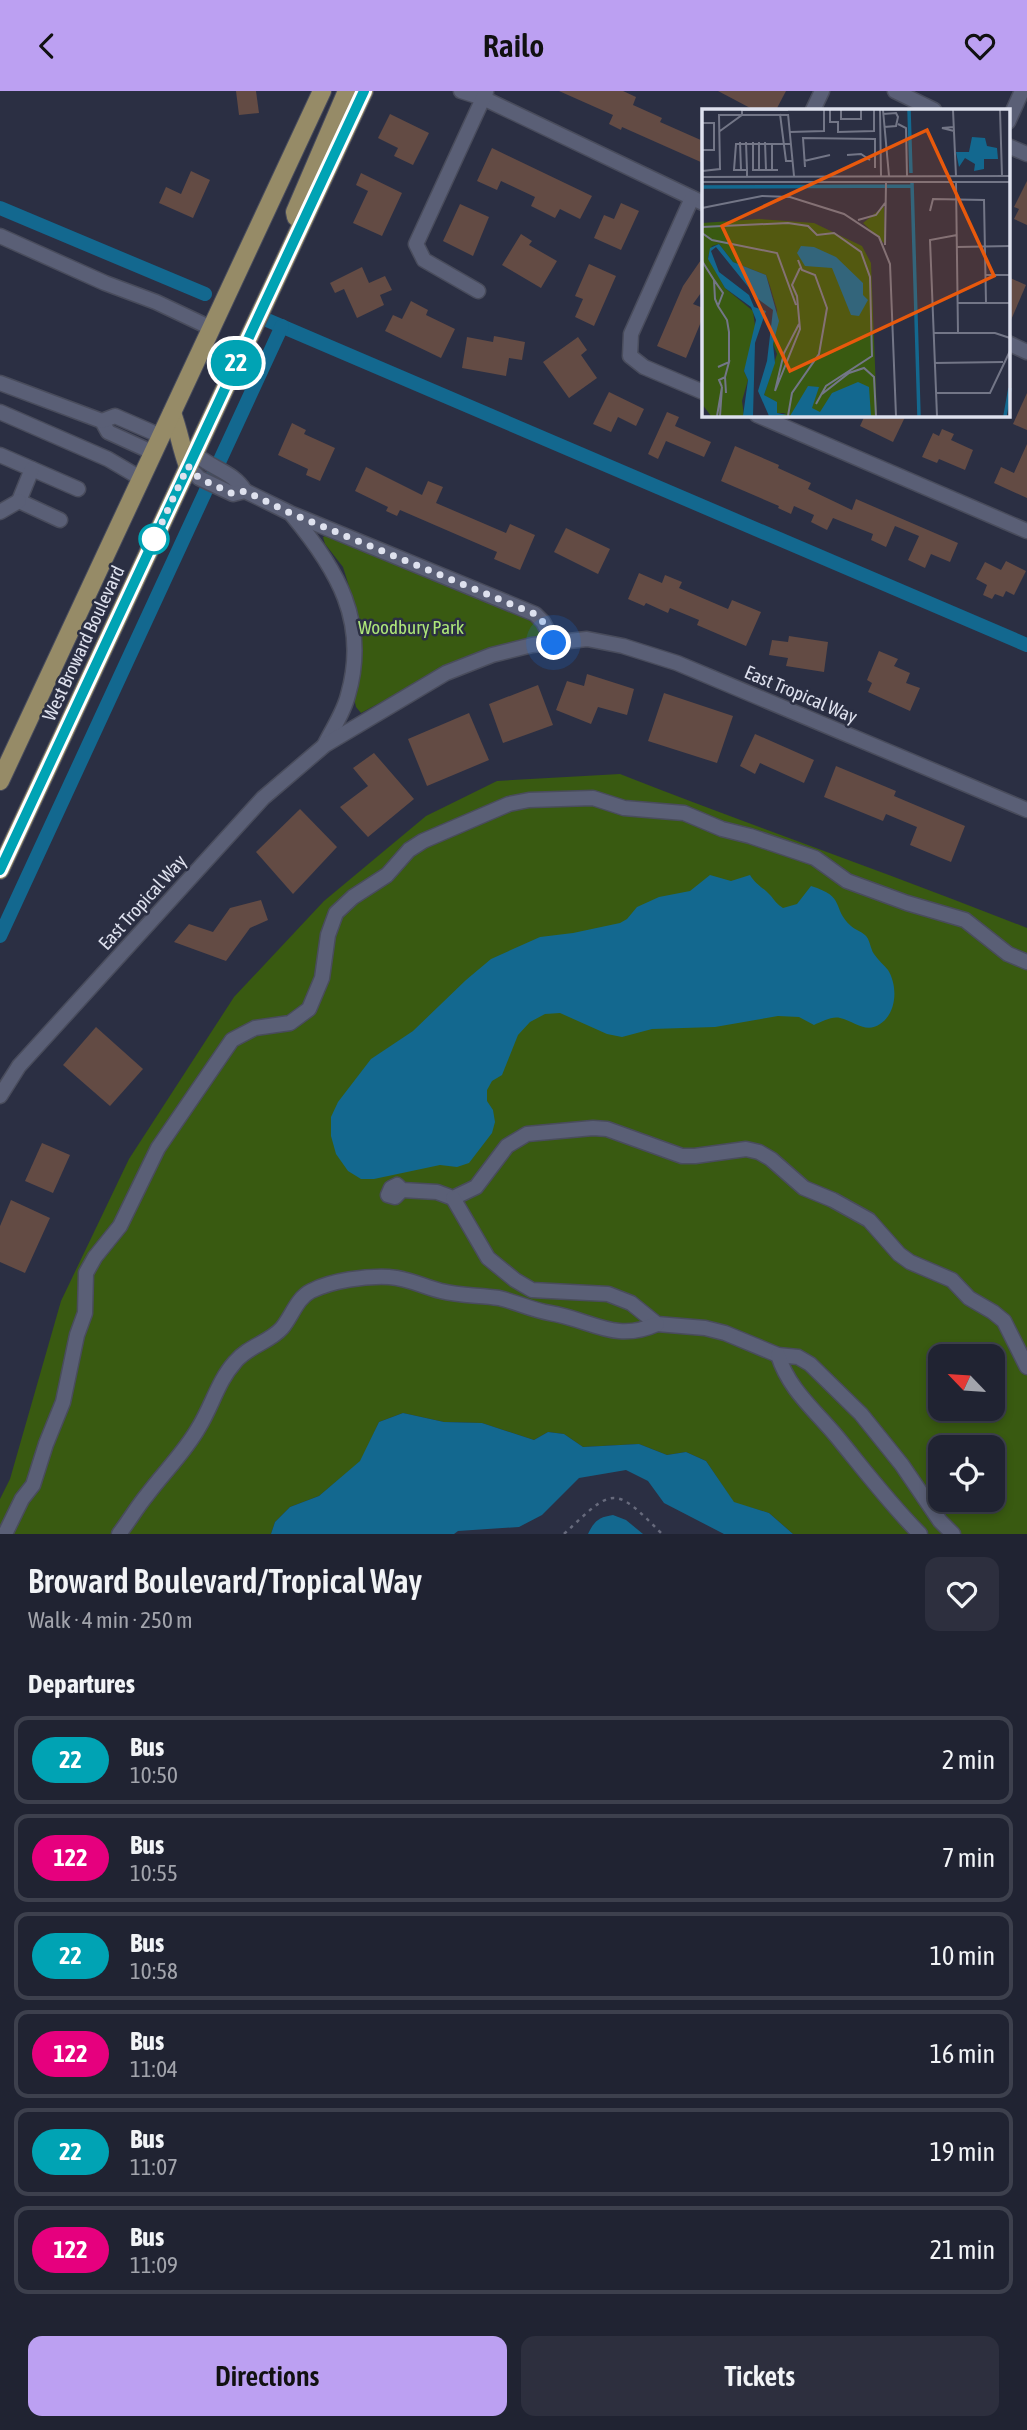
<!DOCTYPE html>
<html lang="en">
<head>
<meta charset="utf-8">
<style>
	body { margin:0; font-family:"Asap Condensed",sans-serif; background:#2d2f3e; color:#f1f3f6; height:100vh; display:flex; flex-direction:column; font-size:26px; white-space:nowrap }
	* { box-sizing:border-box; margin:0 }
	p { font-size:23px; color:#a2a4ac }
	.icon { flex:none; width:38px; height:38px; fill:none; stroke:currentColor; stroke-width:2; stroke-linecap:round; stroke-linejoin:round }
	.map { position:relative; height:1443px; overflow:hidden }
	.panel { display:flex; flex-direction:column; background:#202332; flex:1 }
	.panel>* { flex:none }
	.badge { padding:0 14px; border-radius:23px; font-size:24px; line-height:46px }
	.needle { width:46px; rotate:295deg }
	.controls { position:absolute; left:928px; top:1253px; display:grid; gap:14px }
	.controls a { display:grid; place-items:center; width:77px; height:77px; border-radius:14px; background:#202332; box-shadow:0 4px 10px #0003,0 0 0 2px #3d404d; font-size:35px }
	.you { position:absolute; width:35px; height:35px; margin:-18px; border:5px solid #fff; border-radius:50%; background:#1a73e8; box-shadow:0 0 0 10px #1a73e833 }
	.map>.badge { position:absolute; translate:-50% -50%; box-shadow:0 0 0 4px #fff }
	h2 { padding:0 28px; font-size:26px; line-height:63px }
	.round { display:grid; place-items:center; flex:none; width:74px; height:74px; border-radius:14px; background:#2d2f3e }
	.head { display:flex; align-items:center; justify-content:space-between; height:119px; padding:0 28px }
	h1 { font-size:33px; font-weight:600; line-height:52px }
	.action { display:flex; gap:14px; margin-top:auto; padding:14px 28px }
	.action a { flex:1; height:80px; border-radius:14px; background:#bca0f2; color:#111; font-size:28px; font-weight:600; line-height:80px; text-align:center }
	.action a+a { background:#2d2f3e; color:#f1f3f6 }
	ul { padding:0; list-style:none }
	li { display:flex; align-items:center; gap:21px; height:88px; margin:0 14px 10px; padding:0 14px; border:4px solid #3d404d; border-radius:14px }
	li div { flex:1 }
	li b { display:block; font-size:26px }
	li em { font-style:normal }
	li .badge { min-width:77px; font-weight:700; text-align:center }
	header { display:flex; justify-content:space-between; align-items:center; height:91px; padding:0 28px; background:#bca0f2; color:#111; font-size:32px; font-weight:600 }
	.map>svg:first-child { display:block }
	.green { fill:#395a11; fill-rule:evenodd }
	.water { fill:#13688f }
	.lines { fill:none; stroke-linecap:round; stroke-linejoin:round }
	.canal { stroke:#13688f; stroke-width:14 }
	.building { fill:#634b44 }
	.minor-casing { stroke:#494c5c; stroke-width:17 }
	.major-casing { stroke:#494c5c; stroke-width:20 }
	.path { stroke:#676a7c; stroke-width:2.5; stroke-dasharray:3.5 5; stroke-linecap:butt }
	.minor { stroke:#5a5f76; stroke-width:14 }
	.major { stroke:#968b67; stroke-width:18 }
	.line-casing { stroke:#fff; stroke-width:16 }
	.line { stroke:#00a3b4; stroke-width:10 }
	.walk { stroke:#dee1ee; stroke-width:7; stroke-dasharray:0 12.6 }
	.stop-dot { fill:#fff; stroke:#00a3b4; stroke-width:3.5 }
	.labels { text-anchor:middle; stroke-width:5; stroke-linejoin:round; paint-order:stroke }
	.park-label { font-size:19px; fill:#ade679; stroke:#2b2f43 }
	.street-label { font-size:19px; fill:#dee1ee; stroke:#2b2f43 }
	.inset-river { fill:none; stroke:#13688f; stroke-width:3.5 }
	.inset-road { fill:none; stroke:#737687; stroke-width:2 }
	.view { fill:#e8590c; fill-opacity:0.15; stroke:#e8590c; stroke-width:3.5 }
	.inset-edge { fill:none; stroke:#dee1ee; stroke-width:3.5 }
</style>
</head>
<body>
<header><svg class="icon" aria-label="back" viewBox="0 0 24 24"><path d="M15 5l-7 7 7 7"/></svg>Railo<svg class="icon" aria-label="heart" viewBox="0 0 24 24"><path d="M12 20l-8-8c-3-5 5-10 8-4 3-6 11-1 8 4z"/></svg></header>
<div class="map">
<svg width="1027" height="1443" viewBox="0 0 1027 1443">
	<rect width="100%" height="100%" fill="#2b2f43"/>
	<g class="green">
		<path d="M 327,444 L 527,528 L 537,535 L 545,546 L 498,556 L 461,568 L 361,622 L 356,616 L 354,607 L 361,561 L 357,521 L 343,476 L 325,453 L 323,446 Z"/>
		<path d="M 620,683 C 755,736 892,783 1027,837 L 1027,1443 L 793,1443 L 769,1422 L 734,1412 L 706,1370 L 686,1361 L 667,1364 L 639,1353 L 583,1356 L 564,1343 L 548,1341 L 534,1349 L 482,1332 L 444,1331 L 403,1322 L 379,1331 L 361,1370 L 319,1405 L 290,1416 L 275,1431 L 271,1443 L 0,1443 L 0,1408 L 10,1388 L 61,1210 L 129,1068 L 234,906 L 324,810 L 426,725 L 497,690 ZM 940,1265 L 992,1265 L 992,1318 L 940,1318 ZM 940,1356 L 992,1356 L 992,1409 L 940,1409 Z"/>
	</g>
	<g class="water">
		<path d="M 710,784 L 731,790 L 750,784 C 756,794 764,797 771,805 C 775,810 777,813 783,817 L 797,813 L 811,795 C 847,806 831,817 851,835 C 855,839 861,840 865,844 C 870,848 870,857 874,863 C 878,869 884,874 888,879 C 898,895 897,922 880,933 C 866,943 854,930 840,927 C 832,925 821,931 814,934 L 799,926 L 778,925 L 715,936 L 652,938 L 622,946 L 607,943 L 560,922 L 545,923 L 530,931 L 518,944 L 502,984 L 492,990 L 487,999 L 487,1010 L 493,1019 L 495,1031 L 492,1042 L 469,1072 L 457,1076 L 440,1074 L 374,1088 L 361,1088 L 348,1080 L 336,1063 L 331,1045 L 331,1026 L 338,1011 L 371,968 L 413,940 L 466,889 L 491,868 L 540,846 L 573,842 L 620,832 L 627,828 L 637,816 L 659,806 L 690,800 Z"/>
		<path d="M 403,1322 L 444,1331 L 482,1332 L 534,1349 L 548,1341 L 564,1343 L 583,1356 L 639,1353 L 667,1364 L 686,1361 L 706,1370 L 734,1411 L 769,1422 L 793,1443 L 724,1443 L 664,1412 L 648,1390 L 626,1379 L 579,1387 L 542,1424 L 519,1436 L 458,1440 L 454,1443 L 271,1443 L 275,1431 L 290,1416 L 319,1405 L 360,1370 L 379,1331 Z"/>
		<path d="M 613,1424 L 626,1429 L 643,1443 L 588,1443 C 594,1430 599,1426 613,1424 Z"/>
	</g>
	<g class="lines">
		<g class="canal">
			<path d="M 0,117 L 205,203"/>
			<path d="M 267,229 L 1027,554"/>
			<path d="M 0,845 L 282,235"/>
		</g>
	</g>
	<g class="building">
		<path d="M 236,0 L 256,0 L 259,22 L 239,24 Z"/>
		<path d="M 559,0 L 623,0 L 636,6 L 633,14 L 662,27 L 660,31 L 703,50 L 703,72 L 622,36 L 621,39 L 609,33 L 613,24 Z"/>
		<path d="M 718,0 L 786,0 L 776,19 L 754,19 Z"/>
		<path d="M 390,23 L 429,42 L 413,74 L 394,65 L 398,57 L 378,47 Z"/>
		<path d="M 492,57 L 592,105 L 580,128 L 560,118 L 555,127 L 531,115 L 535,106 L 501,90 L 497,99 L 477,90 Z"/>
		<path d="M 191,80 L 210,89 L 193,127 L 159,112 L 166,96 L 181,103 Z"/>
		<path d="M 361,82 L 402,102 L 382,145 L 353,132 L 368,100 L 356,94 Z"/>
		<path d="M 1027,90 L 1027,134 L 1014,128 L 1019,118 L 1014,116 Z"/>
		<path d="M 621,112 L 639,120 L 621,159 L 594,147 L 604,124 L 614,128 Z"/>
		<path d="M 460,113 L 489,126 L 473,165 L 443,150 Z"/>
		<path d="M 521,143 L 532,150 L 529,154 L 557,170 L 541,197 L 502,174 Z"/>
		<path d="M 703,166 L 703,199 L 693,213 L 703,217 L 703,226 L 686,267 L 657,255 L 683,195 Z"/>
		<path d="M 589,173 L 616,185 L 594,235 L 575,226 L 583,208 L 575,205 Z"/>
		<path d="M 362,176 L 369,192 L 385,185 L 392,199 L 380,204 L 384,214 L 357,227 L 344,198 L 335,202 L 330,192 Z"/>
		<path d="M 1008,186 L 1026,194 L 1008,236 Z"/>
		<path d="M 411,210 L 428,219 L 426,224 L 455,238 L 441,267 L 385,240 L 393,224 L 402,228 Z"/>
		<path d="M 494,245 L 525,251 L 522,269 L 509,267 L 506,285 L 462,277 L 467,246 L 493,251 Z"/>
		<path d="M 578,246 L 587,259 L 581,264 L 597,287 L 569,307 L 543,271 Z"/>
		<path d="M 609,301 L 644,318 L 636,335 L 618,326 L 611,341 L 593,333 Z"/>
		<path d="M 1027,302 L 1027,339 L 1013,333 Z"/>
		<path d="M 667,321 L 679,326 L 675,335 L 711,351 L 704,366 L 666,350 L 658,368 L 648,363 Z"/>
		<path d="M 865,324 L 906,324 L 893,351 L 860,335 Z"/>
		<path d="M 292,332 L 306,339 L 304,343 L 335,357 L 320,390 L 306,384 L 308,378 L 278,364 Z"/>
		<path d="M 942,338 L 954,343 L 951,349 L 973,359 L 965,379 L 939,368 L 937,372 L 922,366 L 933,342 L 939,345 Z"/>
		<path d="M 1027,353 L 1027,407 L 994,392 L 1001,376 L 1014,382 Z"/>
		<path d="M 735,355 L 779,374 L 778,377 L 811,392 L 808,398 L 852,419 L 856,408 L 958,452 L 950,471 L 931,463 L 925,477 L 908,469 L 919,445 L 895,435 L 886,456 L 871,449 L 873,443 L 833,427 L 827,439 L 811,431 L 814,424 L 794,415 L 791,423 L 778,417 L 779,415 L 721,390 Z"/>
		<path d="M 366,376 L 422,404 L 428,390 L 443,396 L 436,412 L 506,442 L 510,433 L 535,444 L 520,479 L 494,468 L 497,461 L 400,419 L 397,425 L 386,420 L 388,416 L 355,400 Z"/>
		<path d="M 566,437 L 610,458 L 598,483 L 554,461 Z"/>
		<path d="M 1006,470 L 1026,480 L 1014,504 L 1006,500 L 1003,506 L 995,503 L 992,508 L 983,504 L 987,494 L 976,488 L 985,471 L 1001,479 Z"/>
		<path d="M 639,482 L 662,492 L 665,484 L 682,491 L 679,497 L 728,518 L 732,509 L 761,521 L 746,555 L 697,534 L 699,529 L 670,517 L 668,522 L 646,512 L 644,515 L 628,508 Z"/>
		<path d="M 789,545 L 828,551 L 824,581 L 786,575 L 788,567 L 769,564 L 772,549 L 788,551 Z"/>
		<path d="M 879,560 L 898,568 L 894,575 L 910,582 L 906,592 L 920,597 L 910,620 L 868,601 L 872,592 L 867,589 Z"/>
		<path d="M 587,583 L 634,598 L 627,624 L 598,616 L 591,633 L 556,619 L 567,590 L 584,595 Z"/>
		<path d="M 538,594 L 553,634 L 503,652 L 489,613 Z"/>
		<path d="M 664,602 L 733,625 L 717,672 L 648,650 Z"/>
		<path d="M 469,622 L 489,669 L 427,695 L 408,648 Z"/>
		<path d="M 755,643 L 814,669 L 804,692 L 760,672 L 755,683 L 740,675 Z"/>
		<path d="M 374,662 L 414,708 L 368,746 L 340,716 L 368,695 L 353,677 Z"/>
		<path d="M 836,675 L 896,700 L 894,705 L 965,735 L 951,771 L 910,754 L 917,736 L 886,723 L 883,730 L 824,706 Z"/>
		<path d="M 300,718 L 337,756 L 293,803 L 256,761 Z"/>
		<path d="M 261,809 L 268,829 L 250,837 L 226,870 L 174,851 L 189,833 L 213,841 L 230,817 Z"/>
		<path d="M 96,936 L 143,978 L 110,1015 L 63,974 Z"/>
		<path d="M 42,1052 L 70,1064 L 53,1102 L 25,1090 Z"/>
		<path d="M 11,1109 L 50,1127 L 25,1182 L 0,1171 L 0,1135 Z"/>
	</g>
	<g class="lines">
		<g class="minor-casing">
			<g id="minor">
				<path d="M 461,0 L 483,7 L 703,112"/>
				<path d="M 895,0 L 934,19"/>
				<path d="M 813,19 L 822,0"/>
				<path d="M 1008,31 L 1022,0"/>
				<path d="M 1008,55 L 1027,63"/>
				<path d="M 692,107 L 631,243 L 630,265 L 644,276 L 703,301"/>
				<path d="M 0,145 L 105,192 L 156,211 L 211,237"/>
				<path d="M 478,200 L 424,169 L 416,153 L 486,1"/>
				<path d="M 1008,252 L 1027,261"/>
				<path d="M 0,292 L 102,330 L 108,341 L 154,362"/>
				<path d="M 0,321 L 108,368 L 142,388"/>
				<path d="M 757,324 L 1027,440"/>
				<path d="M 102,330 L 115,325 L 161,345"/>
				<path d="M 194,362 C 212,378 234,381 245,400"/>
				<path d="M 0,364 L 78,398"/>
				<path d="M 188,375 L 199,387 L 233,403 L 245,400 L 290,422 L 535,523 L 543,531 L 554,552"/>
				<path d="M 32,378 L 19,410 L 60,429"/>
				<path d="M 0,421 L 19,410"/>
				<path d="M 292,424 C 337,478 369,531 348,604 C 344,621 333,637 325,653"/>
				<path d="M 0,1005 L 19,975 L 263,707 L 325,654 L 446,582 L 492,564 L 532,554 L 587,548 L 623,555 L 677,572 L 1027,719"/>
				<path d="M 402,1099 L 395,1106 L 388,1104 L 391,1097 L 397,1094 L 402,1099 L 437,1101 L 453,1107 L 476,1096 L 507,1055 L 527,1043 L 593,1037 L 607,1038 L 682,1065 L 695,1065 L 746,1058 L 759,1061 L 771,1068 L 804,1097 L 833,1109 L 869,1129 L 899,1163 L 910,1171 L 952,1189 L 969,1207 L 993,1221 L 1004,1230 L 1027,1276"/>
				<path d="M 453,1107 L 488,1167 L 515,1189 L 532,1199 L 608,1203 L 631,1212 L 657,1233 L 705,1237 L 725,1242 L 778,1264 L 798,1266 L 810,1273 L 861,1323 L 902,1374 L 940,1430 L 953,1443"/>
				<path d="M 778,1264 C 789,1299 815,1319 838,1347 C 865,1380 890,1413 920,1443"/>
				<path d="M 5,1443 L 22,1408 L 33,1394 L 46,1353 L 63,1311 L 77,1244 L 85,1222 L 86,1182 L 95,1166 L 120,1135 L 158,1057 L 232,949 L 255,937 L 290,932 L 309,918 L 322,887 L 328,844 L 336,822 L 353,806 L 387,784 L 409,759 L 423,750 L 509,713 L 529,709 L 593,707 L 624,717 L 684,722 L 722,738 L 750,745 L 815,767 L 847,790 L 907,812 L 965,829 L 1008,863 L 1027,871"/>
				<path d="M 119,1443 C 129,1430 137,1416 147,1404 C 164,1381 185,1361 199,1336 C 212,1315 218,1290 235,1271 C 248,1255 270,1251 282,1237 C 292,1225 297,1207 311,1200 C 333,1189 365,1185 389,1186 C 408,1187 424,1196 441,1200 C 460,1205 480,1204 499,1207 C 516,1211 532,1219 550,1222 C 592,1229 615,1252 657,1233"/>
			</g>
		</g>
		<g class="major-casing">
			<g id="major">
				<path d="M 296,126 L 295,121 L 347,0"/>
				<path d="M 172,322 C 179,340 181,357 188,375"/>
				<path d="M 0,690 L 322,0"/>
				<path d="M 0,779 L 364,0"/>
			</g>
		</g>
		<path class="path" d="M 564,1443 C 613,1397 613,1393 662,1443"/>
		<use href="#minor" class="minor"/>
		<use href="#major" class="major"/>
	</g>
	<g class="lines">
		<g class="line-casing">
			<path id="line" d="M 0,779 L 364,0"/>
		</g>
		<use href="#line" class="line"/>
		<path class="walk" d="M 154,448 L 153,451 L 188,375 L 199,387 L 233,403 L 245,400 L 290,422 L 535,523 L 543,531 L 554,552"/>
	</g>
	<circle class="stop-dot" cx="154" cy="448" r="14"/>
	<g class="labels">
		<g class="park-label">
			<text x="411" y="543">Woodbury Park</text>
		</g>
		<g class="street-label">
			<text transform="translate(83 552) rotate(-65)" y="7">West Broward Boulevard</text>
			<text transform="translate(801 603) rotate(23)" y="7">East Tropical Way</text>
			<text transform="translate(142 811) rotate(-48)" y="7">East Tropical Way</text>
		</g>
	</g>
	<g transform="translate(702 18)">
		<rect width="308" height="308" fill="#2b2f43"/>
		<path d="M 182,97 L 183,135 L 161,114 ZM 57,110 L 112,114 L 160,137 L 169,154 L 175,307 L 74,307 L 85,304 L 75,304 L 75,294 L 62,286 L 75,245 L 71,235 L 75,201 L 68,177 L 64,166 L 31,153 L 17,135 L 10,137 L 6,148 L 23,179 L 51,202 L 54,224 L 42,262 L 46,271 L 40,292 L 42,307 L 9,307 L 0,295 L 0,114 Z" fill="#395a11"/>
		<path d="M 270,28 L 283,29 L 285,37 L 295,39 L 296,50 L 282,50 L 282,60 L 272,62 L 273,55 L 263,49 L 257,58 L 254,43 L 267,43 ZM 17,135 L 31,153 L 64,166 L 77,212 L 71,235 L 73,254 L 62,286 L 75,293 L 75,304 L 85,306 L 67,307 L 56,282 L 65,252 L 71,201 L 56,190 L 14,138 L 9,142 L 17,163 L 47,186 L 52,198 L 64,202 L 53,234 L 51,307 L 41,307 L 46,271 L 42,262 L 54,211 L 49,198 L 23,179 L 6,150 L 8,139 ZM 99,137 L 112,138 L 134,148 L 161,174 L 161,186 L 166,191 L 157,207 L 149,206 L 130,159 L 103,157 L 95,144 ZM 156,273 L 167,278 L 169,307 L 88,307 L 106,277 L 117,278 L 110,299 L 118,303 L 130,284 Z" fill="#13688f"/>
		<path class="inset-river" d="M 207,1 L 209,64M 210,74 L 217,307M 0,78 L 210,77M 303,307 L 308,279"/>
		<path class="inset-road" d="M 128,1 L 128,13 L 136,13 L 136,23 L 172,22 L 172,1M 139,1 L 139,10 L 159,10 L 159,1M 178,1 L 179,67M 181,1 L 187,67M 251,1 L 254,67M 298,1 L 300,67M 78,5 L 84,52 L 90,52M 86,5 L 92,67M 181,5 L 194,4 L 196,8 L 194,17 L 182,18M 0,14 L 12,14 L 12,41 L 0,41M 196,15 L 204,19 L 205,67M 252,18 L 240,19 L 252,22M 18,22 L 40,6 L 86,6M 88,23 L 122,22 L 122,1M 38,33 L 39,61M 44,33 L 45,61M 51,33 L 51,61 L 76,61M 57,33 L 57,61M 63,33 L 64,61M 70,36 L 70,61M 145,46 L 159,45 L 168,51M 102,52 L 128,46M 103,58 L 101,29 L 173,30 L 173,59M 0,62 L 18,60 L 17,6 L 40,6 L 40,1 L 86,1M 45,67 L 45,61 L 32,61 L 34,35 L 89,35M 0,68 L 308,67M 0,73 L 308,73M 254,73 L 256,224M 0,99 L 60,87 L 88,88 L 142,105 L 177,128 L 188,155 L 194,307M 228,102 L 231,90 L 282,91 L 284,194M 156,111 L 174,106 L 183,94M 0,118 L 86,114 L 106,117 L 115,126 L 132,124 L 159,143 L 168,168 L 170,247 L 124,277 L 114,295M 0,124 L 10,131 L 75,144 L 94,196M 183,136 L 184,73M 255,138 L 308,137M 0,152 L 12,171M 283,166 L 308,166M 256,194 L 308,194M 16,197 L 21,184 L 12,171 L 13,190 L 16,197 L 25,211 L 27,223 L 27,253M 97,215 L 82,244 L 73,282 L 98,220 L 95,187 L 90,176 L 98,159M 231,224 L 293,224 L 308,229M 232,254 L 301,253M 16,258 L 27,253 L 23,268M 20,278 L 17,271 L 23,268 L 24,284M 234,284 L 288,284 L 308,242M 120,285 L 147,264 L 162,259 L 172,268 L 174,307M 15,307 L 20,278 L 18,307M 86,307 L 90,284 L 117,245 L 125,199 L 113,166 L 100,161 L 96,151M 235,307 L 228,131 L 255,126"/>
		<path class="view" d="M 225,21 L 292,167 L 88,262 L 20,117 Z"/>
		<rect width="308" height="308" class="inset-edge"/>
	</g>
</svg>
<div class="controls">
<a><svg class="needle" viewBox="-14 -14 28 28"><path d="M0-13l5 13h-10z" fill="#e53935"/><path d="M0 13l5-13h-10z" fill="#a2a4ac"/></svg></a>
<a><svg class="icon" aria-label="locate" viewBox="0 0 24 24"><circle cx="12" cy="12" r="6"/><path d="M12 2v4M12 18v4M2 12h4M18 12h4"/></svg></a>
</div>
<div class="you" style="left:554px;top:552px"></div>
<b class="badge" style="left:236px;top:272px;background:#00a3b4;color:#fff">22</b>
</div>
<section class="panel">
<div class="head"><div><h1>Broward Boulevard/Tropical Way</h1><p>Walk · 4 min · 250 m</p></div><a class="round"><svg class="icon" aria-label="heart" viewBox="0 0 24 24"><path d="M12 20l-8-8c-3-5 5-10 8-4 3-6 11-1 8 4z"/></svg></a></div>
<h2>Departures</h2>
<ul>
<li><span class="badge" style="background:#00a3b4;color:#fff">22</span><div><b>Bus</b><p>10:50</p></div><em>2 min</em></li>
<li><span class="badge" style="background:#e6007e;color:#fff">122</span><div><b>Bus</b><p>10:55</p></div><em>7 min</em></li>
<li><span class="badge" style="background:#00a3b4;color:#fff">22</span><div><b>Bus</b><p>10:58</p></div><em>10 min</em></li>
<li><span class="badge" style="background:#e6007e;color:#fff">122</span><div><b>Bus</b><p>11:04</p></div><em>16 min</em></li>
<li><span class="badge" style="background:#00a3b4;color:#fff">22</span><div><b>Bus</b><p>11:07</p></div><em>19 min</em></li>
<li><span class="badge" style="background:#e6007e;color:#fff">122</span><div><b>Bus</b><p>11:09</p></div><em>21 min</em></li>
</ul>
<div class="action"><a>Directions</a><a>Tickets</a></div>
</section>
</body>
</html>
